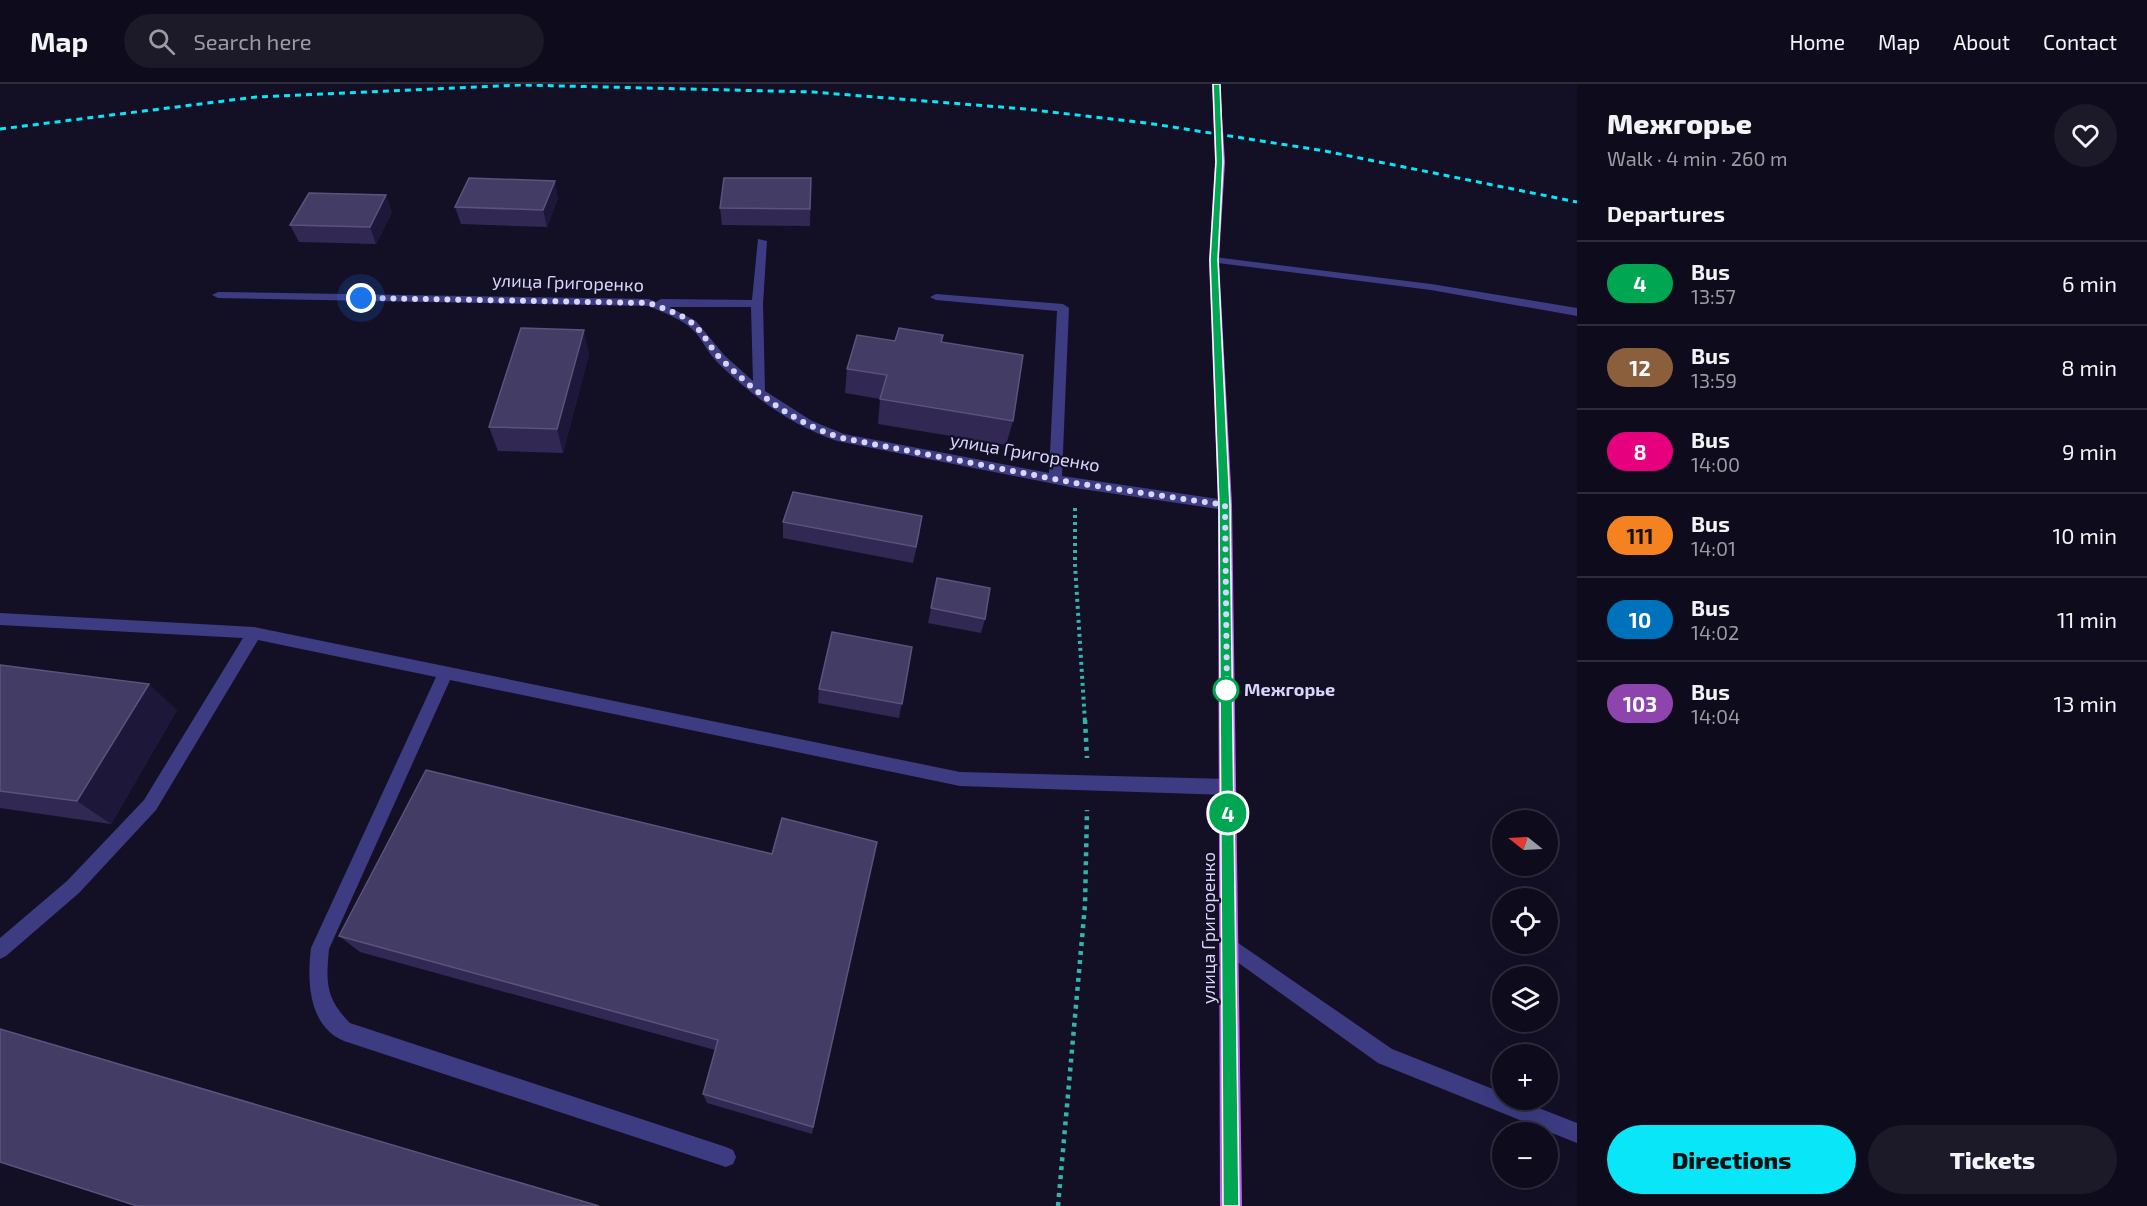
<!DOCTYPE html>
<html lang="en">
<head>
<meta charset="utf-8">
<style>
	body { margin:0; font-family:"Exo 2",sans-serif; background:#1c1a29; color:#f1f3f6; height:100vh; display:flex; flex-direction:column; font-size:22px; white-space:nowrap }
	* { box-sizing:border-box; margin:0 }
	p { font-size:20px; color:#9b9ba3 }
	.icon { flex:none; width:33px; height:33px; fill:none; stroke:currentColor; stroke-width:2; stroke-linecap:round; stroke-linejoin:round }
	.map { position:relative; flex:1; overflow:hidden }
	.panel { display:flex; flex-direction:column; background:#0e0c1c; width:570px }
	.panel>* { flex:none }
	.badge { padding:0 12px; border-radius:20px; font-size:21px; line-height:39px }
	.needle { width:39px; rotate:288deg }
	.fabs { position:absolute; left:1492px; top:726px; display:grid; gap:12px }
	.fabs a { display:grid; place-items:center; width:66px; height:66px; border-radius:50%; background:#0e0c1c; box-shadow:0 6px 24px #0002,0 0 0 2px #2e2c3b; font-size:30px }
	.you { position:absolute; width:30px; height:30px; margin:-15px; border:4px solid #fff; border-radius:50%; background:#1a73e8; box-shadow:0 0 0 9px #1a73e833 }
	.map>.badge { position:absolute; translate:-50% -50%; box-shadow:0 0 0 3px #fff }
	h2 { padding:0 30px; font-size:22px; line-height:54px }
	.round { display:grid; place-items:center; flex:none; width:63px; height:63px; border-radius:32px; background:#1c1a29 }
	.head { display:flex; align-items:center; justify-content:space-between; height:102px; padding:0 30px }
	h1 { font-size:28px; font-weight:800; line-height:45px }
	.cta { display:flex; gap:12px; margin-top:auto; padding:12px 30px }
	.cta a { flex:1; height:69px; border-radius:36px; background:#08e6f8; color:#111; font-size:24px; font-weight:800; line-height:69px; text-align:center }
	.cta a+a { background:#1c1a29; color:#f1f3f6 }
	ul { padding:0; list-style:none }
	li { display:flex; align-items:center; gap:18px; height:84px; padding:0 30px; border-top:2px solid #2e2c3b }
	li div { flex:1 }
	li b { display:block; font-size:22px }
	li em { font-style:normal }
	li .badge { min-width:66px; font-weight:700; text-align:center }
	header { display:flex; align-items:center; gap:36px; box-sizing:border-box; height:84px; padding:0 30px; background:#0e0c1c; border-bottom:2px solid #2e2c3b }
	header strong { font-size:28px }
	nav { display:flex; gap:33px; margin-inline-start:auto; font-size:21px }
	.search { width:420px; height:54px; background:#1c1a29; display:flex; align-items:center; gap:15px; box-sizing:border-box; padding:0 21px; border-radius:33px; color:#9b9ba3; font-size:22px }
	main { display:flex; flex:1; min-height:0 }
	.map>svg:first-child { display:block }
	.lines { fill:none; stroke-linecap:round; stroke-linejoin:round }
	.path-far1 { stroke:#33b4a9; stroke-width:4; stroke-dasharray:3 4; stroke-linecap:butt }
	.path { stroke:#33b4a9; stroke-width:4.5; stroke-dasharray:4 5; stroke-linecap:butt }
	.lane { fill:#3d3c83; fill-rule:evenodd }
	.primary { fill:#bd60fa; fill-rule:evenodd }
	.rail { stroke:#08e6f8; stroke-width:3; stroke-dasharray:6 5; stroke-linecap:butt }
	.wall { fill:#312953 }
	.shaded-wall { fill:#1d1739 }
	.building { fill:#433c65; stroke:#5a547d; stroke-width:1.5 }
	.line { fill:#00a651; stroke:#fff; stroke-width:1.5 }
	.walk { stroke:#d9d6fe; stroke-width:6; stroke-dasharray:0 10.8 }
	.stop-dot { fill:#fff; stroke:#00a651; stroke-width:3 }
	.labels { text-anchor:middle; stroke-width:4.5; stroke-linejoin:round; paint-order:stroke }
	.street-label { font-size:18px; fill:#d9d6fe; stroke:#131026 }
	.stop-label { font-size:18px; font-weight:bold; fill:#d9d6fe; stroke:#131026; text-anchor:start }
</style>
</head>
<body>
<header>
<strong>Map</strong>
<div class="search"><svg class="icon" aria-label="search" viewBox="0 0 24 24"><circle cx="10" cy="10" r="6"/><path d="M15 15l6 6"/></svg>Search here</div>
<nav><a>Home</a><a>Map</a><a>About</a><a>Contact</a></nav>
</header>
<main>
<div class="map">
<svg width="1577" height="1122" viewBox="0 0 1577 1122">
	<rect width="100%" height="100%" fill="#131026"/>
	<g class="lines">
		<path class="path-far1" d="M 1075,424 L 1075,481 L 1085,638"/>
		<g class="path">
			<path d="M 1085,636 L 1087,674"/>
			<path d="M 1058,1122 L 1085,821 L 1087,726"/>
		</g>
		<g class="lane">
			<path d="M 758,155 L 767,157 L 763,220 L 765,307 L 812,337 L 844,350 L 1049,389 L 1057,227 L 936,216 L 930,213 L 936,210 L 1063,220 L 1069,224 L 1062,392 L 1225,416 L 1232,421 L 1230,425 L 1225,426 L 1075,404 L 837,357 C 791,341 753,313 718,279 C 709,270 704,259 696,249 C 683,235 665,229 648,222 L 218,214 L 212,211 L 218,208 L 649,215 L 656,218 L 661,215 L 752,216 ZM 669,223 L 751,223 L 753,297 L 724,271 L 696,237 Z"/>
			<path d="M 1214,173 L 1431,200 L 1577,224 L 1577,232 L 1431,206 L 1210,178 L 1210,174 Z"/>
			<path d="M 0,529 L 254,543 L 960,688 L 1228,695 L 1234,698 L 1236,703 L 1234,708 L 1228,711 L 960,702 L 450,596 L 329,865 C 326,898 325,914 350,939 L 726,1063 L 733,1066 L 736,1073 L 733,1080 L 726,1083 L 344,957 C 308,942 307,896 311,864 L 436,593 L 258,556 L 156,726 L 79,809 L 6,872 L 0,875 L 0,854 L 67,797 L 144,716 L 243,554 L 0,541 Z"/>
			<path d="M 1228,852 L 1392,965 L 1503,1009 L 1503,1016 L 1518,1016 L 1577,1039 L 1577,1059 L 1378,979 L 1222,867 L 1219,861 L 1222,855 Z"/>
		</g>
		<path class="primary" d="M 1212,0 L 1220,0 L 1225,78 L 1219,176 L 1232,421 L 1242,1122 L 1220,1122 L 1218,421 L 1209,176 L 1215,78 Z"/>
		<path class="rail" d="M 0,45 L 256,13 L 522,1 L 813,8 L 1025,25 L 1147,39 L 1325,67 L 1577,118"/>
	</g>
	<g class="wall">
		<path d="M 811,94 L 810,142 L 722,141 L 720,124 Z"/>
		<path d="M 558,114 L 547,143 L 461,140 L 455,123 Z"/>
		<path d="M 392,128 L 376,160 L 299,158 L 290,141 Z"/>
		<path d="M 943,251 L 942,258 L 1013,337 L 1006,361 L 878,340 L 880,315 L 845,309 L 847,285 L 895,257 Z"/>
		<path d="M 589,270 L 563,369 L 498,367 L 489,343 Z"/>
		<path d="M 783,438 L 920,448 L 913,479 L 783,454 Z"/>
		<path d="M 937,494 L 985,535 L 981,549 L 928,539 Z"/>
		<path d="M 912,563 L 899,634 L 818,619 L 819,605 Z"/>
		<path d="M 0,581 L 177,626 L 111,740 L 0,724 Z"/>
		<path d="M 772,770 L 873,777 L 812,1050 L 707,1019 L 703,1010 L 715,966 L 360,868 L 339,852 Z"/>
	</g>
	<g class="shaded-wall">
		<path d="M 555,97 L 558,114 L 547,143 L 543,126 Z"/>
		<path d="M 386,111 L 392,128 L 376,160 L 370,143 Z"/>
		<path d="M 584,246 L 589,270 L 563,369 L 557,345 Z"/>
		<path d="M 149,600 L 177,626 L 111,740 L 77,717 Z"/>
	</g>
	<g class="building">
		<path d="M 469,94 L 555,97 L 543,126 L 455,123 Z"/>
		<path d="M 724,94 L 811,94 L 810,125 L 720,124 Z"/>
		<path d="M 309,109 L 386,111 L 370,143 L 290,141 Z"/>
		<path d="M 521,244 L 584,246 L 557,345 L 489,343 Z"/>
		<path d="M 899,244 L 943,251 L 941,258 L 1023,271 L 1013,337 L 880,315 L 887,291 L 847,285 L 857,251 L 895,257 Z"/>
		<path d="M 793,408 L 922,432 L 916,463 L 783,438 Z"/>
		<path d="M 937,494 L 990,504 L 985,535 L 931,524 Z"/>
		<path d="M 832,548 L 912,563 L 902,620 L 819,605 Z"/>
		<path d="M 0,581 L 149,600 L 77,717 L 0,707 Z"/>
		<path d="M 426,686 L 772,770 L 782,734 L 877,758 L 813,1043 L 703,1010 L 718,956 L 339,852 Z"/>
		<path d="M 0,945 L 599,1122 L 137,1122 L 0,1078 Z"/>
	</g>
	<path class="line" d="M 1213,0 L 1220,0 L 1223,78 L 1218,176 L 1230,421 L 1239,1122 L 1223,1122 L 1219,421 L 1210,176 L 1216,78 Z"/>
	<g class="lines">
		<path class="walk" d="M 361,214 L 649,219 C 666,226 685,230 697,244 C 706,253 711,265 720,274 C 756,309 793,339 842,354 L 1075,399 L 1225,421 L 1227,610 L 1226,606"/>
	</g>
	<circle class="stop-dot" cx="1226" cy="606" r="12"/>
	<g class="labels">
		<g class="street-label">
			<text transform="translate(568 199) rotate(2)" y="6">улица Григоренко</text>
			<text transform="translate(1025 369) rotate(10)" y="6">улица Григоренко</text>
			<text transform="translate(1209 844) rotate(-90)" y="6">улица Григоренко</text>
		</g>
		<g class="stop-label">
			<text x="1244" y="612">Межгорье</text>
		</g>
	</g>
</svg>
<div class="fabs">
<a><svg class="needle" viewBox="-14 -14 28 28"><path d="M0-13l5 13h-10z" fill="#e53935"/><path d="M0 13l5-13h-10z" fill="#9b9ba3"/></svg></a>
<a><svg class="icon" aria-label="locate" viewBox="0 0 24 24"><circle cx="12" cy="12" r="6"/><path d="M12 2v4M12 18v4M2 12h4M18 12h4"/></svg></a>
<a><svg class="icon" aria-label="layers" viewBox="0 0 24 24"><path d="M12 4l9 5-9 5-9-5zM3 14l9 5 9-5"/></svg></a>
<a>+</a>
<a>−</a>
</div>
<div class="you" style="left:361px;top:214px"></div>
<b class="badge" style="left:1228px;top:729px;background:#00a651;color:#fff">4</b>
</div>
<section class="panel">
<div class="head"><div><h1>Межгорье</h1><p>Walk · 4 min · 260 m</p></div><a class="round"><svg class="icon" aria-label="heart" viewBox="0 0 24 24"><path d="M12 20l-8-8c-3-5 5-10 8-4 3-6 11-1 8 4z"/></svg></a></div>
<h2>Departures</h2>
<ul>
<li><span class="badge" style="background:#00a651;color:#fff">4</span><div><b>Bus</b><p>13:57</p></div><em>6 min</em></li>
<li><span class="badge" style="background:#8b5e3c;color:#fff">12</span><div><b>Bus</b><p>13:59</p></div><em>8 min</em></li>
<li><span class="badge" style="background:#e6007e;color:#fff">8</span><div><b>Bus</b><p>14:00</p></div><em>9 min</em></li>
<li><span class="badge" style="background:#f58220;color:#111">111</span><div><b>Bus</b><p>14:01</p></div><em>10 min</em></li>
<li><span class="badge" style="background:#0072bc;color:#fff">10</span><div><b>Bus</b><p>14:02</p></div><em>11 min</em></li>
<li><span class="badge" style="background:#8e44ad;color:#fff">103</span><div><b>Bus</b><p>14:04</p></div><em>13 min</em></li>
</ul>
<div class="cta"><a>Directions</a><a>Tickets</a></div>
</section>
</main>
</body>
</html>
